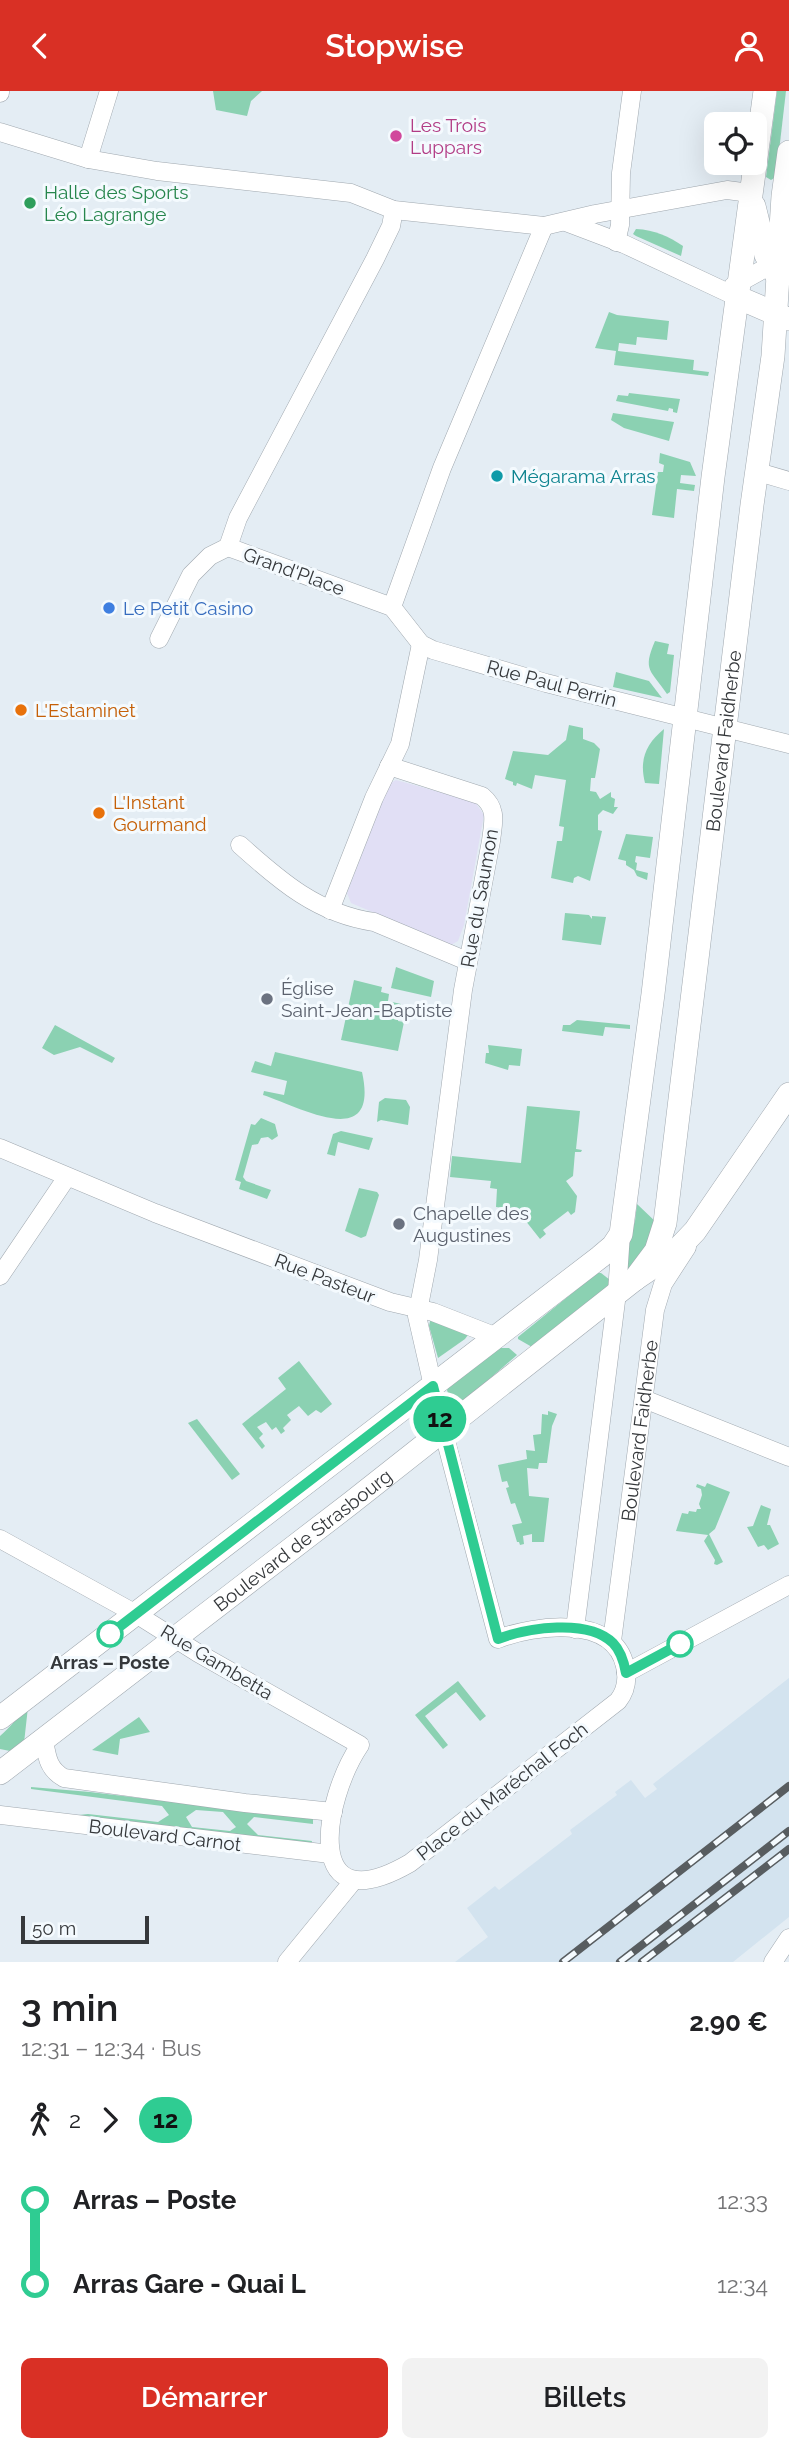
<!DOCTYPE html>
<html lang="fr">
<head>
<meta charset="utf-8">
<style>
	body { margin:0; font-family:Raleway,sans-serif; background:#f2f2f2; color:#202124; height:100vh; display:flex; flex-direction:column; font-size:26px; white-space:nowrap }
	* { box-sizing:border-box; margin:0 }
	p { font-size:23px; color:#757577 }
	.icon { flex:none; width:38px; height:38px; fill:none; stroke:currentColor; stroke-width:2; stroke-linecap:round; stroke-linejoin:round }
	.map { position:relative; height:1871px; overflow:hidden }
	.side { display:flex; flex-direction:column; background:#fff; flex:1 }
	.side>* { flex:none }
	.badge { padding:0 14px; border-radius:23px; font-size:24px; line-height:46px }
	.controls { position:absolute; left:704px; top:21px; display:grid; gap:14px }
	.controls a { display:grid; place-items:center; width:63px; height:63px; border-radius:10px; background:#fff; box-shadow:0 7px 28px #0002; font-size:35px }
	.scale { position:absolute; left:21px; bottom:18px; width:128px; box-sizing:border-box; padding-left:7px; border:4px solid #35383b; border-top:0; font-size:19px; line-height:24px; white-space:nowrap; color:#35383b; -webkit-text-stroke:5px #f4fafe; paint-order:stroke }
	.map>.badge { position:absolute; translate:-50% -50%; box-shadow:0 0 0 4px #fff }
	.legs { display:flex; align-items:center; gap:10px; height:77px; padding:0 21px; font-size:23px }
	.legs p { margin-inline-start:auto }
	.headline { display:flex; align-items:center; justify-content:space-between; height:119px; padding:0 21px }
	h1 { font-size:38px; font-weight:600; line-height:52px }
	.cta { display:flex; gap:14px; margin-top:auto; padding:14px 21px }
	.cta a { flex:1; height:80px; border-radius:10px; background:#d93025; color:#fff; font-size:28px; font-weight:600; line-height:80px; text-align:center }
	.cta a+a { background:#f2f2f2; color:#202124 }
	ul { padding:0 21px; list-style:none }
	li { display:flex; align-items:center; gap:24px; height:84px; font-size:26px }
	li i { display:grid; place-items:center; width:10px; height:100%; margin:0 9px; background:currentColor }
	li i::after { content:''; width:18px; height:18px; margin:-9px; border:5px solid; border-radius:50%; background:#fff }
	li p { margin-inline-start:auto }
	li:first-child i { background:linear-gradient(#0000 50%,currentColor 0) }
	li:last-child i { background:linear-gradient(currentColor 50%,#0000 0) }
	header { display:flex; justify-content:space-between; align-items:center; height:91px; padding:0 21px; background:#d93025; color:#fff; font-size:32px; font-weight:600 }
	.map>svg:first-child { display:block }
	.built { fill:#d3e3ef }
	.education { fill:#e1dff5 }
	.green { fill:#8bd1b2; fill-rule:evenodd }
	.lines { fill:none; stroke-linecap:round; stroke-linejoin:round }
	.minor-casing { stroke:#a0a8af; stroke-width:19 }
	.major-casing { stroke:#a0a8af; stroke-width:24 }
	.minor { stroke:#fff; stroke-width:18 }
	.major { stroke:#fff; stroke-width:23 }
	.rail-casing { stroke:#585d60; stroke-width:8 }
	.rail { stroke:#f4fafe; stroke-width:5; stroke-dasharray:16; stroke-linecap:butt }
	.line-1-casing { stroke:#fff; stroke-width:16 }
	.line-1 { stroke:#2fcc92; stroke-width:10 }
	.hotel-dot { fill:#d1479c; stroke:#f4fafe; stroke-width:2.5 }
	.leisure-dot { fill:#2e9e5b; stroke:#f4fafe; stroke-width:2.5 }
	.culture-dot { fill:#0f9aa8; stroke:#f4fafe; stroke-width:2.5 }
	.shop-dot { fill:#3f7fe0; stroke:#f4fafe; stroke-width:2.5 }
	.food-dot { fill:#e8710a; stroke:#f4fafe; stroke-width:2.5 }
	.worship-dot { fill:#6b7280; stroke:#f4fafe; stroke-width:2.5 }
	.stop-1-dot { fill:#fff; stroke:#2fcc92; stroke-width:3.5 }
	.labels { text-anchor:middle; stroke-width:6; stroke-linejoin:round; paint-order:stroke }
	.hotel-label { font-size:19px; fill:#b23c85; stroke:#f4fafe; text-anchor:start }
	.leisure-label { font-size:19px; fill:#27864d; stroke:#f4fafe; text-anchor:start }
	.culture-label { font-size:19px; fill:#0d838f; stroke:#f4fafe; text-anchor:start }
	.street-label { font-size:19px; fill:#35383b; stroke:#f4fafe }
	.shop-label { font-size:19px; fill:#366cbe; stroke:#f4fafe; text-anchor:start }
	.food-label { font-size:19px; fill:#c56008; stroke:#f4fafe; text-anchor:start }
	.worship-label { font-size:19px; fill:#5b616d; stroke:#f4fafe; text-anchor:start }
	.stop-label { font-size:19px; font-weight:bold; fill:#35383b; stroke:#f4fafe }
</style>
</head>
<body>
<header><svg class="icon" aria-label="back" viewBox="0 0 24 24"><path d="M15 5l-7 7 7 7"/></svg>Stopwise<svg class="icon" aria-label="person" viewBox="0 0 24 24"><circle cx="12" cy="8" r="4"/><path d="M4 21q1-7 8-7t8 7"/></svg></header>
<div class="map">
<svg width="789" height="1871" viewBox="0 0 789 1871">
	<rect width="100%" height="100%" fill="#e4edf4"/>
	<path class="built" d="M 789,1587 L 789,1826 L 733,1871 L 455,1871 L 488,1846 L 467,1817 L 495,1795 L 499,1799 L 572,1743 L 570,1739 L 617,1704 L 615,1701 L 631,1689 L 645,1707 L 657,1698 L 653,1693 Z"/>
	<path class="education" d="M 396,689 L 475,711 L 484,724 L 464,834 L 458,850 L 451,854 L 351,812 L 347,802 L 389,693 Z"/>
	<g class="green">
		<path d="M 213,0 L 262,0 L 251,10 L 247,25 L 216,19 Z"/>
		<path d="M 777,0 L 786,0 L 776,86 L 771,89 L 766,86 Z"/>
		<path d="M 636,138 C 655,139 668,145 683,155 L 681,165 L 636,145 L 633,143 Z"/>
		<path d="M 609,221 L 617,224 L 669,230 L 667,249 L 637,246 L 636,254 L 619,252 L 618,260 L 694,269 L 693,279 L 709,281 L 708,285 L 614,274 L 616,260 L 595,257 Z"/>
		<path d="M 629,302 L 680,308 L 677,322 L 673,321 L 673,318 L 669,317 L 668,320 L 616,310 L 618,304 L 628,305 Z"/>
		<path d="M 613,322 L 674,331 L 669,350 L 624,337 L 611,329 Z"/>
		<path d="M 660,362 L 690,371 L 696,385 L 681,384 L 680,392 L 695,394 L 694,400 L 677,398 L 674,427 L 652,424 L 658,381 L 663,381 L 664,374 L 659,372 Z"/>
		<path d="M 655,550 L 669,553 L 667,563 L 674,564 L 670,601 L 667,603 C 651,579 642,580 655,550 Z"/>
		<path d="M 616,581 L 649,590 L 662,607 L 613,596 Z"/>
		<path d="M 569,634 L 583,637 L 583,648 L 594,652 L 600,658 L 595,687 L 591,687 L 590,700 L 596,701 L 600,708 L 611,701 L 611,706 L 615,708 L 614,716 L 618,716 L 613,723 L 603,719 L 598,724 L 598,739 L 602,740 L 590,790 L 578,785 L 574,787 L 573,792 L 551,787 L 557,750 L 562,750 L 564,736 L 559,735 L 566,689 L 535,684 L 532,698 L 517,692 L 516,695 L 513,694 L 513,691 L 505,688 L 513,660 L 548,664 L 566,649 Z"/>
		<path d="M 664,638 L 659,693 L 645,692 C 639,668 646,653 664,638 Z"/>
		<path d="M 626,743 L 653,746 L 650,767 L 636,765 L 635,771 L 637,772 L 636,779 L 648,782 L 647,789 L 637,785 L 634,779 L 626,774 L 626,770 L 618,768 Z"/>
		<path d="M 565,822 L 589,824 L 592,828 L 592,825 L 606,826 L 601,854 L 562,849 Z"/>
		<path d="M 396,876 L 434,890 L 431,906 L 391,897 Z"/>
		<path d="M 354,889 L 382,896 L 381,901 L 389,903 L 388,910 L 401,913 L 398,930 L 404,931 L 398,960 L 341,949 Z"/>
		<path d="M 577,929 L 630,934 L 630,938 L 605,936 L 603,945 L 562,940 L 563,934 L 570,934 Z"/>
		<path d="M 55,934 L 115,967 L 112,972 L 80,956 L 54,964 L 42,957 Z"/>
		<path d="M 488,954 L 522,958 L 520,975 L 509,974 L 508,979 L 485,972 L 486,962 L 489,962 Z"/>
		<path d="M 275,961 L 362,981 C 380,1062 300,1016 263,1004 L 264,1000 L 284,1004 L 287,990 L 251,981 L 255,970 L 271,975 Z"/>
		<path d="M 385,1007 L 406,1009 L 410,1016 L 408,1034 L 381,1029 L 377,1031 L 379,1011 Z"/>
		<path d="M 527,1015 L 580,1020 L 576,1058 L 582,1059 L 581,1061 L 575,1061 L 573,1085 L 566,1090 L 577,1105 L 575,1121 L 571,1124 L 568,1120 L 543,1139 L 546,1143 L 540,1148 L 525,1129 L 526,1120 L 496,1116 L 497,1098 L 490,1097 L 491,1090 L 450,1086 L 452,1065 L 521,1072 Z"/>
		<path d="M 261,1027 L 275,1033 L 278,1045 L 272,1049 L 268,1046 L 261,1047 L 258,1053 L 252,1054 L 243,1086 L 246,1090 L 271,1099 L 267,1108 L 239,1098 L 241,1091 L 235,1089 L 251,1033 L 255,1034 Z"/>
		<path d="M 341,1040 L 373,1047 L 369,1059 L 338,1051 L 335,1065 L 327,1063 L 333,1043 Z"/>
		<path d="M 359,1097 L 377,1101 L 379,1104 L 366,1145 L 361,1147 L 345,1140 Z"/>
		<path d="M 637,1113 L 658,1133 L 654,1151 L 627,1181 L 626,1159 L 635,1130 Z"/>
		<path d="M 597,1182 L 601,1182 L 610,1189 L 609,1196 L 532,1256 L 518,1248 L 518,1246 Z"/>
		<path d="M 436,1229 L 470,1241 L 465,1248 L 438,1267 L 429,1235 L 430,1230 Z"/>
		<path d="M 500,1257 L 509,1257 L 517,1264 L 463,1311 L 458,1314 L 451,1312 L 447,1299 L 450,1292 Z"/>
		<path d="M 299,1270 L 332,1313 L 321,1322 L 316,1319 L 308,1325 L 299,1315 L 287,1324 L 291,1329 L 283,1337 L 285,1340 L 281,1343 L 276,1336 L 272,1339 L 266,1331 L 257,1336 L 263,1343 L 259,1347 L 265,1355 L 262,1358 L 242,1333 L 286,1298 L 278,1287 Z"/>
		<path d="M 548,1320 L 557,1323 L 552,1335 L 547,1372 L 539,1372 L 538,1378 L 527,1377 L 529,1405 L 549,1407 L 544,1451 L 532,1451 L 532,1443 L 523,1445 L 524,1453 L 520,1454 L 519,1451 L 517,1451 L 512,1434 L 522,1432 L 515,1412 L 511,1413 L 506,1397 L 509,1396 L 507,1390 L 502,1391 L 498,1374 L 527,1368 L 526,1359 L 535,1360 L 533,1344 L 541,1343 L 542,1323 L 548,1324 Z"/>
		<path d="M 197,1328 L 240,1383 L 232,1389 L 188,1332 Z"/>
		<path d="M 707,1392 L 730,1401 L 715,1438 L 709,1443 L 723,1471 L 717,1474 L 714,1473 L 715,1469 L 704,1450 L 708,1444 L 676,1440 L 682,1422 L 688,1423 L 689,1420 L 696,1421 L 697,1418 L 701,1418 L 699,1413 L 702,1404 L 701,1398 L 696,1396 L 697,1393 L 705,1396 Z"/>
		<path d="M 761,1414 L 771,1418 L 767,1434 L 770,1434 L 779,1453 L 768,1459 L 764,1454 L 758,1456 L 747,1436 L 753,1435 Z"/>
		<path d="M 458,1590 L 486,1625 L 480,1630 L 456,1601 L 425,1625 L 448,1654 L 443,1658 L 415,1624 Z"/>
		<path d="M 28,1616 L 24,1652 L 15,1661 L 0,1658 L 0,1645 C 11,1636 17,1626 28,1616 Z"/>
		<path d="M 139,1626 L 150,1641 L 120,1648 L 118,1664 L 92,1659 Z"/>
		<path d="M 31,1696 L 90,1701 L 313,1728 L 313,1733 L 254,1726 L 247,1733 L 258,1744 L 312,1750 L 311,1755 L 69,1725 L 88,1723 L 158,1731 L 169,1724 L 162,1715 L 31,1698 ZM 196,1719 L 223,1721 L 236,1736 L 230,1740 L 192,1736 L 186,1726 Z"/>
	</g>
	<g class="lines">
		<g class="minor-casing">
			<g id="minor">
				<path d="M 0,2 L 0,0"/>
				<path d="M 0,41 L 88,68 L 157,80 L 351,102 L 394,119 L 544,135 L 595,123 L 727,99 L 750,102"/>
				<path d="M 88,68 L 109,0"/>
				<path d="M 566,131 L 624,153 L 737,206"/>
				<path d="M 616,151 L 620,134 L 621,82 L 632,0"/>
				<path d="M 733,195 L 780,169"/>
				<path d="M 758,381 L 789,390"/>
				<path d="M 228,456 L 392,516 L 421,553 L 433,559 L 546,592 L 789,653"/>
				<path d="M 228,456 L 238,427 L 375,168 L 391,135 L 394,119"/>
				<path d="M 392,516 L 442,377 L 544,135"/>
				<path d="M 159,548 L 191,484 L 210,465 L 228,456"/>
				<path d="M 240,754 C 280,790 318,823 374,831 L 467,870"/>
				<path d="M 330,819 L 374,707 L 400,653 L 421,553"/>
				<path d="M 0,1057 L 155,1122 L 390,1211 L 433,1221 L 497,1246"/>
				<path d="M 0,1185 L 67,1086"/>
				<path d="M 644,1308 L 789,1366"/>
				<path d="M 0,1448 L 136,1523 L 198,1562 L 360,1654 C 323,1709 301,1835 410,1772 L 618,1610 C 626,1600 628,1588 625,1575 C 614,1523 534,1534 498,1548 L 443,1339 L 417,1225 L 428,1169 L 463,899 L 491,750 C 493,732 498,718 482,705 L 389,675"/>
				<path d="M 575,1538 L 617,1202 L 621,1143"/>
				<path id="s1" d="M 612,1550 L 655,1219 L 663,1193 L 687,1156"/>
				<path d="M 626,1582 L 789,1494"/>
				<path d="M 44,1649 C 47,1666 48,1678 64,1687 L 245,1712 L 333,1721"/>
				<path d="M 0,1724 L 330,1763"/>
				<path d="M 287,1871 L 354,1789"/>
				<path d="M 773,1871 L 789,1847"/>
			</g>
		</g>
		<g class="major-casing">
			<g id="major">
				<path d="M 754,115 L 766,164 L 777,185"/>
				<path d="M 737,206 L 788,228"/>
				<path id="s2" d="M 635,1188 L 656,1160 L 665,1132 L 752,414 L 773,265 L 783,105 L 789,61"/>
				<path d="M 0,1627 L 600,1166 L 613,1155 L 621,1143 L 653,903 L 713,386 L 765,0"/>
				<path id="s3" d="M 0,1682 L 351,1412 L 635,1188 L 675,1161 L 695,1140 L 789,1003"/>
			</g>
		</g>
		<use href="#minor" class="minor"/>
		<use href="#major" class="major"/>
		<g class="rail-casing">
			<g id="rail">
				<path d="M 563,1871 L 789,1695"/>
				<path d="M 620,1871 L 789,1740"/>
				<path d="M 642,1871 L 789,1758"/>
			</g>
		</g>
		<use href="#rail" class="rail"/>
	</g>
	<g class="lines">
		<g class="line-1-casing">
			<path id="line-1" d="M 110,1543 L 433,1295 L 498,1548 C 527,1537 588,1527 613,1552 C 621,1560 624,1571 626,1582 L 680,1553"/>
		</g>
		<use href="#line-1" class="line-1"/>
	</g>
	<circle class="hotel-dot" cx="396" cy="45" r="7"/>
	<circle class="leisure-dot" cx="30" cy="112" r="7"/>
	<circle class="culture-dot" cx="497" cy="385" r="7"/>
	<circle class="shop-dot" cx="109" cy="517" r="7"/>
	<g class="food-dot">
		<circle cx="21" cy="619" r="7"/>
		<circle cx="99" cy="722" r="7"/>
	</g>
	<g class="worship-dot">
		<circle cx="267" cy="908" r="7"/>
		<circle cx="399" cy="1133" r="7"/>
	</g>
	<g class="stop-1-dot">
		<circle cx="110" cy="1543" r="12"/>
		<circle cx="680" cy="1553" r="12"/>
	</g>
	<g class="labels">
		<g class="hotel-label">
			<text x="410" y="41">Les Trois<tspan x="410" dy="22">Luppars</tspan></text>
		</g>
		<g class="leisure-label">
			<text x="44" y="108">Halle des Sports<tspan x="44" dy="22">Léo Lagrange</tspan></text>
		</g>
		<g class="culture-label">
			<text x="511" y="392">Mégarama Arras</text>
		</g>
		<g class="street-label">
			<text transform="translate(294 480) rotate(20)" y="7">Grand'Place</text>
			<text transform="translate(552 592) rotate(15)" y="7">Rue Paul Perrin</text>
			<text dy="7" stroke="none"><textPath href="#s2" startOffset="550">Boulevard Faidherbe</textPath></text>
			<text transform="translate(479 807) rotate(-80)" y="7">Rue du Saumon</text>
			<text transform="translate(325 1187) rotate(21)" y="7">Rue Pasteur</text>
			<text dy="7" stroke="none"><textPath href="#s1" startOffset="212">Boulevard Faidherbe</textPath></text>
			<text dy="7" stroke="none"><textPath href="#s3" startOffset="382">Boulevard de Strasbourg</textPath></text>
			<text transform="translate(217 1571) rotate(31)" y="7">Rue Gambetta</text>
			<text transform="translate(502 1700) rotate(-38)" y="7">Place du Maréchal Foch</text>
			<text transform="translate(165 1744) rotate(7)" y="7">Boulevard Carnot</text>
		</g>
		<g class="shop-label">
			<text x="123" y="524">Le Petit Casino</text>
		</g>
		<g class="food-label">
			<text x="35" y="626">L'Estaminet</text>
			<text x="113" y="718">L'Instant<tspan x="113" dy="22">Gourmand</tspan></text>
		</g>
		<g class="worship-label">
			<text x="281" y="904">Église<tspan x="281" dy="22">Saint-Jean-Baptiste</tspan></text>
			<text x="413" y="1129">Chapelle des<tspan x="413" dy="22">Augustines</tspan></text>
		</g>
		<g class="stop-label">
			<text x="110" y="1578">Arras – Poste</text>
		</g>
	</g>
</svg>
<div class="controls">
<a><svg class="icon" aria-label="locate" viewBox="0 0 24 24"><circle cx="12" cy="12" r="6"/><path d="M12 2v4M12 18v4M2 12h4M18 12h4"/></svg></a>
</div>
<div class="scale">50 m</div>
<b class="badge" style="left:440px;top:1328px;background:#2fcc92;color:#111">12</b>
</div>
<section class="side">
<div class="headline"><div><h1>3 min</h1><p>12:31 – 12:34 · Bus</p></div><b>2.90 €</b></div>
<div class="legs"><svg class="icon" aria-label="walk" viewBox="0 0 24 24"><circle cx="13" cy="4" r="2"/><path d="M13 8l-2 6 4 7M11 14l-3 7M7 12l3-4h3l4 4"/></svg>2<svg class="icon" aria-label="forward" viewBox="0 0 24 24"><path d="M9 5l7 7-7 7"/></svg><b class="badge" style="background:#2fcc92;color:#111">12</b></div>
<ul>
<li><i style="color:#2fcc92"></i><b>Arras – Poste</b><p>12:33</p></li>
<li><i style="color:#2fcc92"></i><b>Arras Gare - Quai L</b><p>12:34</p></li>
</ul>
<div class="cta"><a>Démarrer</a><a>Billets</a></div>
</section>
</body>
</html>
